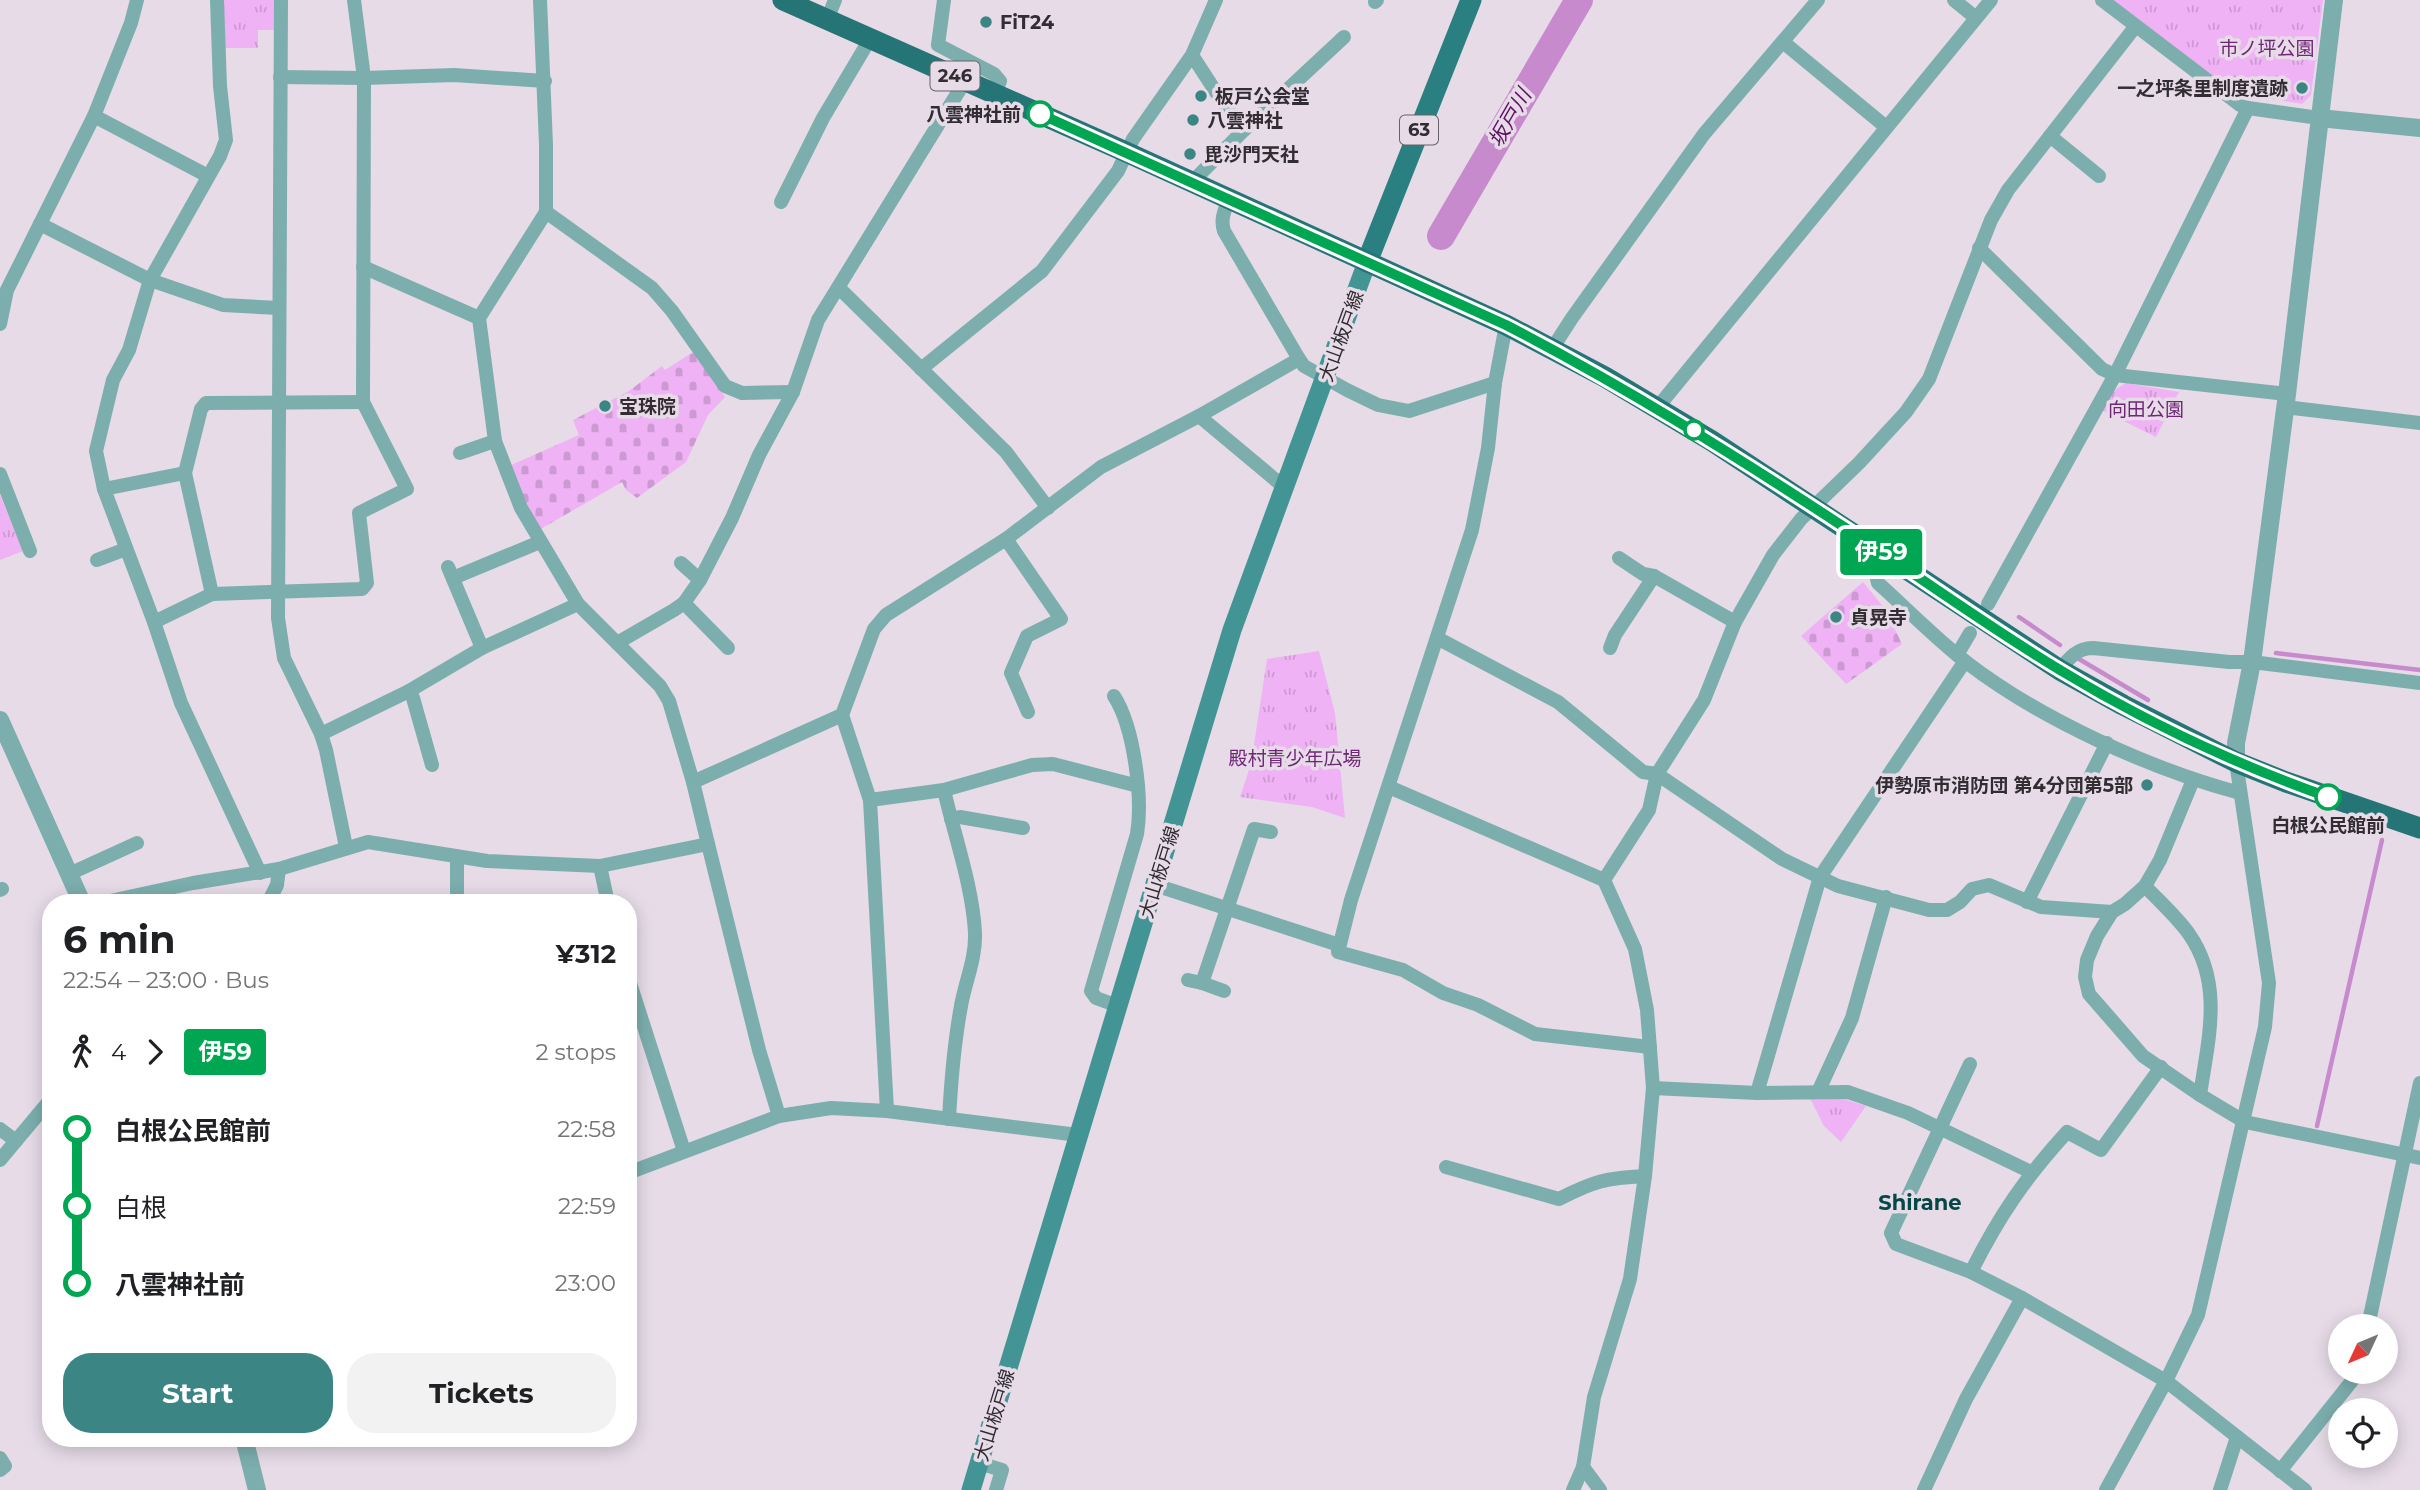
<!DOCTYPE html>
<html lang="en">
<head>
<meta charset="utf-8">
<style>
	body { margin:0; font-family:Montserrat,"Noto Sans JP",sans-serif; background:#f2f2f2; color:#202124; height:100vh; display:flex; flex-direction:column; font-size:26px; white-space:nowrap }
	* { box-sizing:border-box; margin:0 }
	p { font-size:23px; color:#757577 }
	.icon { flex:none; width:38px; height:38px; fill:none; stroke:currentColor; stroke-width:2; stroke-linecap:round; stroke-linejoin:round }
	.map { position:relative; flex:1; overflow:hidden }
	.panel { position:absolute; left:42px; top:894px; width:595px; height:553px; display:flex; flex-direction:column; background:#fff; border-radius:28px; box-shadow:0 4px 18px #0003 }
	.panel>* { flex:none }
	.badge { padding:0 14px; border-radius:5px; font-size:24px; line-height:46px }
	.needle { width:46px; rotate:226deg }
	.fabs { position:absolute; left:2328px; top:1314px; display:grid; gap:14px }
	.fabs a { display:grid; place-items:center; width:70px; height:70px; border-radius:50%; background:#fff; box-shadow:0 4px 18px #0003; font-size:35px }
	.map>.badge { position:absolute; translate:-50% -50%; box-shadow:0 0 0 4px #fff }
	.legs { display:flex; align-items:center; gap:10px; height:77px; padding:0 21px; font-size:23px }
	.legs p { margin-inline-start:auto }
	.overview { display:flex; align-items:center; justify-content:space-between; height:119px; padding:0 21px }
	h1 { font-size:38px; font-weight:700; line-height:52px }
	.action { display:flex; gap:14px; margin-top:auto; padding:14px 21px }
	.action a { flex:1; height:80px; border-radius:28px; background:#3c8585; color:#fff; font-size:28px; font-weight:700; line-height:80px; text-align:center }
	.action a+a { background:#f2f2f2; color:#202124 }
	ul { padding:0 21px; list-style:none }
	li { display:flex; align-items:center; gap:24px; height:77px; font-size:26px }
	li i { display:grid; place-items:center; width:10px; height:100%; margin:0 9px; background:currentColor }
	li i::after { content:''; width:18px; height:18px; margin:-9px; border:5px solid; border-radius:50%; background:#fff }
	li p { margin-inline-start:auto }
	li:first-child i { background:linear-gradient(#0000 50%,currentColor 0) }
	li:last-child i { background:linear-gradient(currentColor 50%,#0000 0) }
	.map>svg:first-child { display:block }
	.cemetery { fill:url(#cemetery-stones) }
	.park { fill:url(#park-tufts) }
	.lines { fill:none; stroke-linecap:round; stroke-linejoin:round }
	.stream { stroke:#c78acd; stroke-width:4.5 }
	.river { stroke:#c78acd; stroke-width:28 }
	.minor { stroke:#7caeae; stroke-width:14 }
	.tertiary { stroke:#7caeae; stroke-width:18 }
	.secondary { stroke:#439595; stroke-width:19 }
	.primary { stroke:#2a7f80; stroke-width:21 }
	.trunk { stroke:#267576; stroke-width:21 }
	.line-1-casing { stroke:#fff; stroke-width:16 }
	.line-1 { stroke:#00a651; stroke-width:10 }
	.poi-dot { fill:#3c8585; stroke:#e6dbe7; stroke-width:2.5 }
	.stop-1-dot { fill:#fff; stroke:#00a651; stroke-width:3.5 }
	.labels { text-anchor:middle; stroke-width:7; stroke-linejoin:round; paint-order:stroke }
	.shield { fill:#e6dbe7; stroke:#676168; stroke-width:2 }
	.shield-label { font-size:18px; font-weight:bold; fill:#312d32 }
	.poi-label { font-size:19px; font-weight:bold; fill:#312d32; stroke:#e6dbe7; text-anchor:start }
	.park-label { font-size:19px; fill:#6f2677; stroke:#e6dbe7 }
	.stop-label { font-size:19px; font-weight:bold; fill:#312d32; stroke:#e6dbe7; text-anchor:end }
	.street-label { font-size:19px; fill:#312d32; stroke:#e6dbe7 }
	.water-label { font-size:21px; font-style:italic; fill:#5e1366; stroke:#e6dbe7 }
	.neighbourhood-label { font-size:21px; font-weight:bold; fill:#044747; stroke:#e6dbe7 }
</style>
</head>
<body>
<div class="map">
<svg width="2420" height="1490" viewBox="0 0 2420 1490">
	<defs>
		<pattern id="cemetery-stones" width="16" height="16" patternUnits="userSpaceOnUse" patternTransform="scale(1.75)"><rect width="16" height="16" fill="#efb2f5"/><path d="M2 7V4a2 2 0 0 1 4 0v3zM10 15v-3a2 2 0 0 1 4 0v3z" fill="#cd99d2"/></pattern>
		<pattern id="park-tufts" width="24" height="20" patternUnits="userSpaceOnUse" patternTransform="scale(1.75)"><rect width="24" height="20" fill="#efb2f5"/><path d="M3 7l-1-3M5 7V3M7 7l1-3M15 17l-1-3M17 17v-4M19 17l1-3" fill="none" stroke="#cd99d2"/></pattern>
	</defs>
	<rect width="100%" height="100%" fill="#e6dbe7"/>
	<g class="cemetery">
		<path d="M 693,352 L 725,397 L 708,415 L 686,462 L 637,498 L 626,490 L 622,482 L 539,530 L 509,466 L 579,435 L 573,420 L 629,391 L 662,366 L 665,370 Z"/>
		<path d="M 1863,582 L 1885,609 L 1902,644 L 1846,684 L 1801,636 Z"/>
	</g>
	<g class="park">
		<path d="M 222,0 L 274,0 L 274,30 L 258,30 L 258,48 L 222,48 Z"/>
		<path d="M 2112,0 L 2323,0 L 2311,95 L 2302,104 L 2248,95 L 2218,81 Z"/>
		<path d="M 2126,383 L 2179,392 L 2156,437 L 2101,410 L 2113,391 Z"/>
		<path d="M 0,495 L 23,551 L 0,560 Z"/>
		<path d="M 1319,651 L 1335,713 L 1345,818 L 1312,807 L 1240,797 L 1251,764 L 1267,659 Z"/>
		<path d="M 1807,1096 L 1847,1100 L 1866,1106 L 1841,1142 L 1824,1126 L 1812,1102 Z"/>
	</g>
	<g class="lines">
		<g class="stream">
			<path d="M 2019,617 L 2060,645"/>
			<path d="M 2276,653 L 2420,670"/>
			<path d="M 2079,659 L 2148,700"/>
			<path d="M 2317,1126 L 2382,840"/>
		</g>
		<path class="river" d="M 1441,236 L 1579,0"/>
		<g class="minor">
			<path d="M 217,0 L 220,86 L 226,140 L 220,156 L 150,280 L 129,350 L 113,380 L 96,451 L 104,489 L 154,622 L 181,703 L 260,873"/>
			<path d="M 281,0 L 278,618 L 284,658 L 321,734 L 326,750 L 346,847"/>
			<path d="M 944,0 L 938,45 L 994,74 L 1000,81 L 995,94"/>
			<path d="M 1954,0 L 1976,18"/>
			<path d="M 2102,0 L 2240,105 L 2248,108"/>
			<path d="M 1375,2 L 1377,0"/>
			<path d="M 827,20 L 835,0"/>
			<path d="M 1783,42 L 1886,127"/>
			<path d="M 1192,55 L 1223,103 L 1244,130"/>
			<path d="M 280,77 L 364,78 L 454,75 L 545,81"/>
			<path d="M 94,116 L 208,176"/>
			<path d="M 2050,136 L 2099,176"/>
			<path d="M 1192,182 L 1244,130 L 1344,37"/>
			<path d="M 1229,198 C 1225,210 1220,219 1224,231 L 1299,359 L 1304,366 L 1347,390 L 1378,405 L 1409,411 L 1495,383"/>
			<path d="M 781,202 L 823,118 L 870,39"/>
			<path d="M 546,212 L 652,288 L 672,311 L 725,386 L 742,393 L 793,392"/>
			<path d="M 40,224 L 150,280 L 223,305 L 279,308"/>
			<path d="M 1979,248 L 2102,369 L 2115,375 L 2287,394"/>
			<path d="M 363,267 L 479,318"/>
			<path d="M 839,288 L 1006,452 L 1048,508"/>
			<path d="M 0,324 L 7,290 L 94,116 L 131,23 L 137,0"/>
			<path d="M 1506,325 L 1495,383 L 1488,448 L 1472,530 L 1351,900 L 1338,952 L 1403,970 L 1443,993 L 1478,1005 L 1535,1034 L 1650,1047"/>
			<path d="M 1552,349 L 1572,318 L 1704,134 L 1818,0"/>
			<path d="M 921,369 L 1042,271 L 1118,171 L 1133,139 L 1192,55 L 1216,0"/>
			<path d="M 2285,407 L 2420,423"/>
			<path d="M 1657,408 L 1991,0"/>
			<path d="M 1199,416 L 1284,487"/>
			<path d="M 460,453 L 495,441"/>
			<path d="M 0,474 L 30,551"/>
			<path d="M 104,489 L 185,473"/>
			<path d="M 1006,539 L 1061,619 L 1027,636 L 1011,673 L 1028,712"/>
			<path d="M 1879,550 L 1874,566 L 1878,583 C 1907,609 1935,638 1966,662 C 2040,719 2150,769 2240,793"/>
			<path d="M 1619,558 L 1643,574 L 1654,576 L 1735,622"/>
			<path d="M 97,560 L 126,549"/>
			<path d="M 681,563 L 700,580"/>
			<path d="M 448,567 L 482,648"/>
			<path d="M 453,578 L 540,542"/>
			<path d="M 212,594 L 185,473 L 201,409 L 206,403 L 363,402"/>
			<path d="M 684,603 L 728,648"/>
			<path d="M 1988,604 L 2115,375 L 2248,108 L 2319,118"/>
			<path d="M 154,622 L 212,594 L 362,589 L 367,583 L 359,513 L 407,489 L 363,402 L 364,78 L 354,0"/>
			<path d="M 1437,638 L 1558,702 L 1643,772 L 1657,774 L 1782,859 L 1838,886 L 1929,910 L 1947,910 L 1960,902 L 1972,889 L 1989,885 L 2041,907 L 2112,912"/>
			<path d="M 617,643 L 674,610 L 684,603 L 700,580 L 732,518 L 759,455 L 793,392 L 818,320 L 965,81"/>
			<path d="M 1610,648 L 1615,635 L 1654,576"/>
			<path d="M 1957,655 L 1970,633"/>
			<path d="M 2060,670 C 2069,658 2077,648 2093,648 L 2229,662 L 2252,662 L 2420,683"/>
			<path d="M 409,691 L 413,698 L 432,765"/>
			<path d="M 1114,696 C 1134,727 1143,798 1137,834 L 1091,991 L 1096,998 L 1118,1006"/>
			<path d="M 842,715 L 870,800 L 887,1111"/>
			<path d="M 321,734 L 409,691 L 482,648 L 578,604"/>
			<path d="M 2193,780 L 2160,860 L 2145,886 L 2125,904 L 2112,912 L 2097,936 L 2087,960 L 2085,977 L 2089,994 L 2143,1056 L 2200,1095 L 2245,1122 L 2420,1158"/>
			<path d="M 693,782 L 842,715 L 874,629 L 886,615 L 1006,539 L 1101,467 L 1199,416 L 1299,359"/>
			<path d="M 1389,787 L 1604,880"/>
			<path d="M 944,790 C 954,834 973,888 975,933 C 976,959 965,982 961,1006 C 954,1044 951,1081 949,1119"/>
			<path d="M 870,800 L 944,790 L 1032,765 L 1053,764 L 1138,786"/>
			<path d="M 951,819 L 960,817 L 1023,828"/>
			<path d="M 708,844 L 759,1050 L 779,1116"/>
			<path d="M 457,857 L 457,903"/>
			<path d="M 600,866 L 608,903"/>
			<path d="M 69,874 L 137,843"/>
			<path d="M 1155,885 L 1339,945"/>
			<path d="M 2145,886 C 2159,901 2177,917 2189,934 C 2224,984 2208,1040 2200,1095"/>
			<path d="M 0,890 L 2,889"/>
			<path d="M 2027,902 L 2107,743"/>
			<path d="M 101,903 L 193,883 L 279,869 L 368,842 L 487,861 L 600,866 L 708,844 L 693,782 L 669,701 L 660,686 L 578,604 L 521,508 L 495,441 L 479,318 L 546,212 L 546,145 L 540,0"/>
			<path d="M 268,903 L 277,885 L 279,869"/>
			<path d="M 628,977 L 684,1151"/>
			<path d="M 1188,980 L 1202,983"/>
			<path d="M 1224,991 L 1202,983 L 1254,829 L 1271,832"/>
			<path d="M 1970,1064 L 1891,1233 L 1896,1244 L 1971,1272 L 2022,1298 L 2166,1381 L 2305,1490"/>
			<path d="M 1653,1088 L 1757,1093 L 1848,1092 L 1908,1113 L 2031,1172"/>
			<path d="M 1819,1090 L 1852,1018 L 1886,897"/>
			<path d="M 1757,1093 L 1820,877 L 1965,661"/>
			<path d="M 0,1129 L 16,1141"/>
			<path d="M 0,1160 L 51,1099"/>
			<path d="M 1446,1167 L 1559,1199 C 1594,1181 1606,1178 1645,1176"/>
			<path d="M 628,1173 L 779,1116 L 831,1108 L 887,1111 L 1078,1135"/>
			<path d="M 1971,1272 C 1999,1216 2025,1178 2067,1132 L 2101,1150 L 2161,1067"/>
			<path d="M 2368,1326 L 2420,1083"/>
			<path d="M 0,1458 L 5,1466 L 0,1470"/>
			<path d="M 979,1463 L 1002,1470 L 996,1490"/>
			<path d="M 1583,1467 L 1600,1490"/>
			<path d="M 2280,1471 L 2359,1372"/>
			<path d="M 1573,1490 L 1583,1467 L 1594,1397 L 1630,1279 L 1645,1176 L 1653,1088 L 1647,1010 L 1635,949 L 1604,880 L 1649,810 L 1657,774 L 1704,700 L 1735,622 L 1773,555 L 1801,519 L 1859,463 L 1906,412 L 1929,379 L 1991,220 L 2008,190 L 2135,27"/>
			<path d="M 1924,1490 L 1966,1399 L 2022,1298"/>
			<path d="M 2106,1490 L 2166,1381 L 2198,1315 L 2265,1027 L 2269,983 L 2236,762"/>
			<path d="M 2220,1490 L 2237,1437"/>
		</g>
		<g class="tertiary">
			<path d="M 2319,118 L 2420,128"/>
			<path d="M 0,720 L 82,903"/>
			<path d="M 2236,762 L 2236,743 L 2252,662 L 2287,394 L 2334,0"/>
			<path d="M 244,1438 L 257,1490"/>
		</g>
		<path class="secondary" d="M 971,1490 L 1232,630 L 1367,262"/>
		<path class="primary" d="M 1367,262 L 1471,0"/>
		<path class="trunk" d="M 783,0 L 1126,152 L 1506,325 L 1605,377 L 1712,441 L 2060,670 L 2123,705 L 2236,762 L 2286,782 L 2420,828"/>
	</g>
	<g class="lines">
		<g class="line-1-casing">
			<path id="line-1" d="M 1040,114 L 1506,325 C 1624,386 1736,456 1847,529 C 1918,576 1987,626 2060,670 C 2144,721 2235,764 2328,797"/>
		</g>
		<use href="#line-1" class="line-1"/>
	</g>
	<g class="poi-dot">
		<circle cx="986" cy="22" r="7"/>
		<circle cx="2302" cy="88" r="7"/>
		<circle cx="1201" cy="96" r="7"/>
		<circle cx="1193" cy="120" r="7"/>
		<circle cx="1190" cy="154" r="7"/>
		<circle cx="605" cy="406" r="7"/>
		<circle cx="1836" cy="617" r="7"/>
		<circle cx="2147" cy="785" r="7"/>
	</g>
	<g class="stop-1-dot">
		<circle cx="1040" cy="114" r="12"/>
		<circle cx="1694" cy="430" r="9"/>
		<circle cx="2328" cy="797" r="12"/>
	</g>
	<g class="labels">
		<g class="shield">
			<rect x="930.5" y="61.5" width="49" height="29" rx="5"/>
			<rect x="1400" y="115.5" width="38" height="29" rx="5"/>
		</g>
		<g class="shield-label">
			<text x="955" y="82">246</text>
			<text x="1419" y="136">63</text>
		</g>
		<g class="poi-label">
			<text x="1000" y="29">FiT24</text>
			<text x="2288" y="95" text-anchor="end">一之坪条里制度遺跡</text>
			<text x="1215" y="103">板戸公会堂</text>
			<text x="1207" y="127">八雲神社</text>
			<text x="1204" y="161">毘沙門天社</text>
			<text x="619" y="413">宝珠院</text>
			<text x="1850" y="624">貞晃寺</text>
			<text x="2133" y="792" text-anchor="end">伊勢原市消防団 第4分団第5部</text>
		</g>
		<g class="park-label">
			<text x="2267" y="55">市ノ坪公園</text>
			<text x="2146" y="416">向田公園</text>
			<text x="1295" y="765">殿村青少年広場</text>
		</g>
		<g class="stop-label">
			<text x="1021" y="121">八雲神社前</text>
			<text x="2328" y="832" text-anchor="middle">白根公民館前</text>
		</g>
		<g class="street-label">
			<text transform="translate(1341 336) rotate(-70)" y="7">大山板戸線</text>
			<text transform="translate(1159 872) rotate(-73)" y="7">大山板戸線</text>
			<text transform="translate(994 1415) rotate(-73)" y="7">大山板戸線</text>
		</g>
		<g class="water-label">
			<text transform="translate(1510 118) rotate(-60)" y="7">坂戸川</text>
		</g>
		<g class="neighbourhood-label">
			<text x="1920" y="1210">Shirane</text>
		</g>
	</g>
</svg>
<div class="fabs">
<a><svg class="needle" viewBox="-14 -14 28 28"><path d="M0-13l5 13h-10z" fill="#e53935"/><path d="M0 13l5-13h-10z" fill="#757577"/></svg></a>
<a><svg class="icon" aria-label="locate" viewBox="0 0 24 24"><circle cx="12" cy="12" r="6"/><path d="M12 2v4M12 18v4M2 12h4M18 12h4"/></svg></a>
</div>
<b class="badge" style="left:1881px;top:552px;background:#00a651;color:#fff">伊59</b>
<section class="panel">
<div class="overview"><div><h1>6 min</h1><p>22:54 – 23:00 · Bus</p></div><b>¥312</b></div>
<div class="legs"><svg class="icon" aria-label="walk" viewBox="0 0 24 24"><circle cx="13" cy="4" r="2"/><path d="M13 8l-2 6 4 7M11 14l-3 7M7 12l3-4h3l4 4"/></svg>4<svg class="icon" aria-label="forward" viewBox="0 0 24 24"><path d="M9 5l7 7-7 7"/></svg><b class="badge" style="background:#00a651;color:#fff">伊59</b><p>2 stops</p></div>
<ul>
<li><i style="color:#00a651"></i><b>白根公民館前</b><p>22:58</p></li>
<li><i style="color:#00a651"></i><span>白根</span><p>22:59</p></li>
<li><i style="color:#00a651"></i><b>八雲神社前</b><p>23:00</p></li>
</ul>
<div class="action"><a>Start</a><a>Tickets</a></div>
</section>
</div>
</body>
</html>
